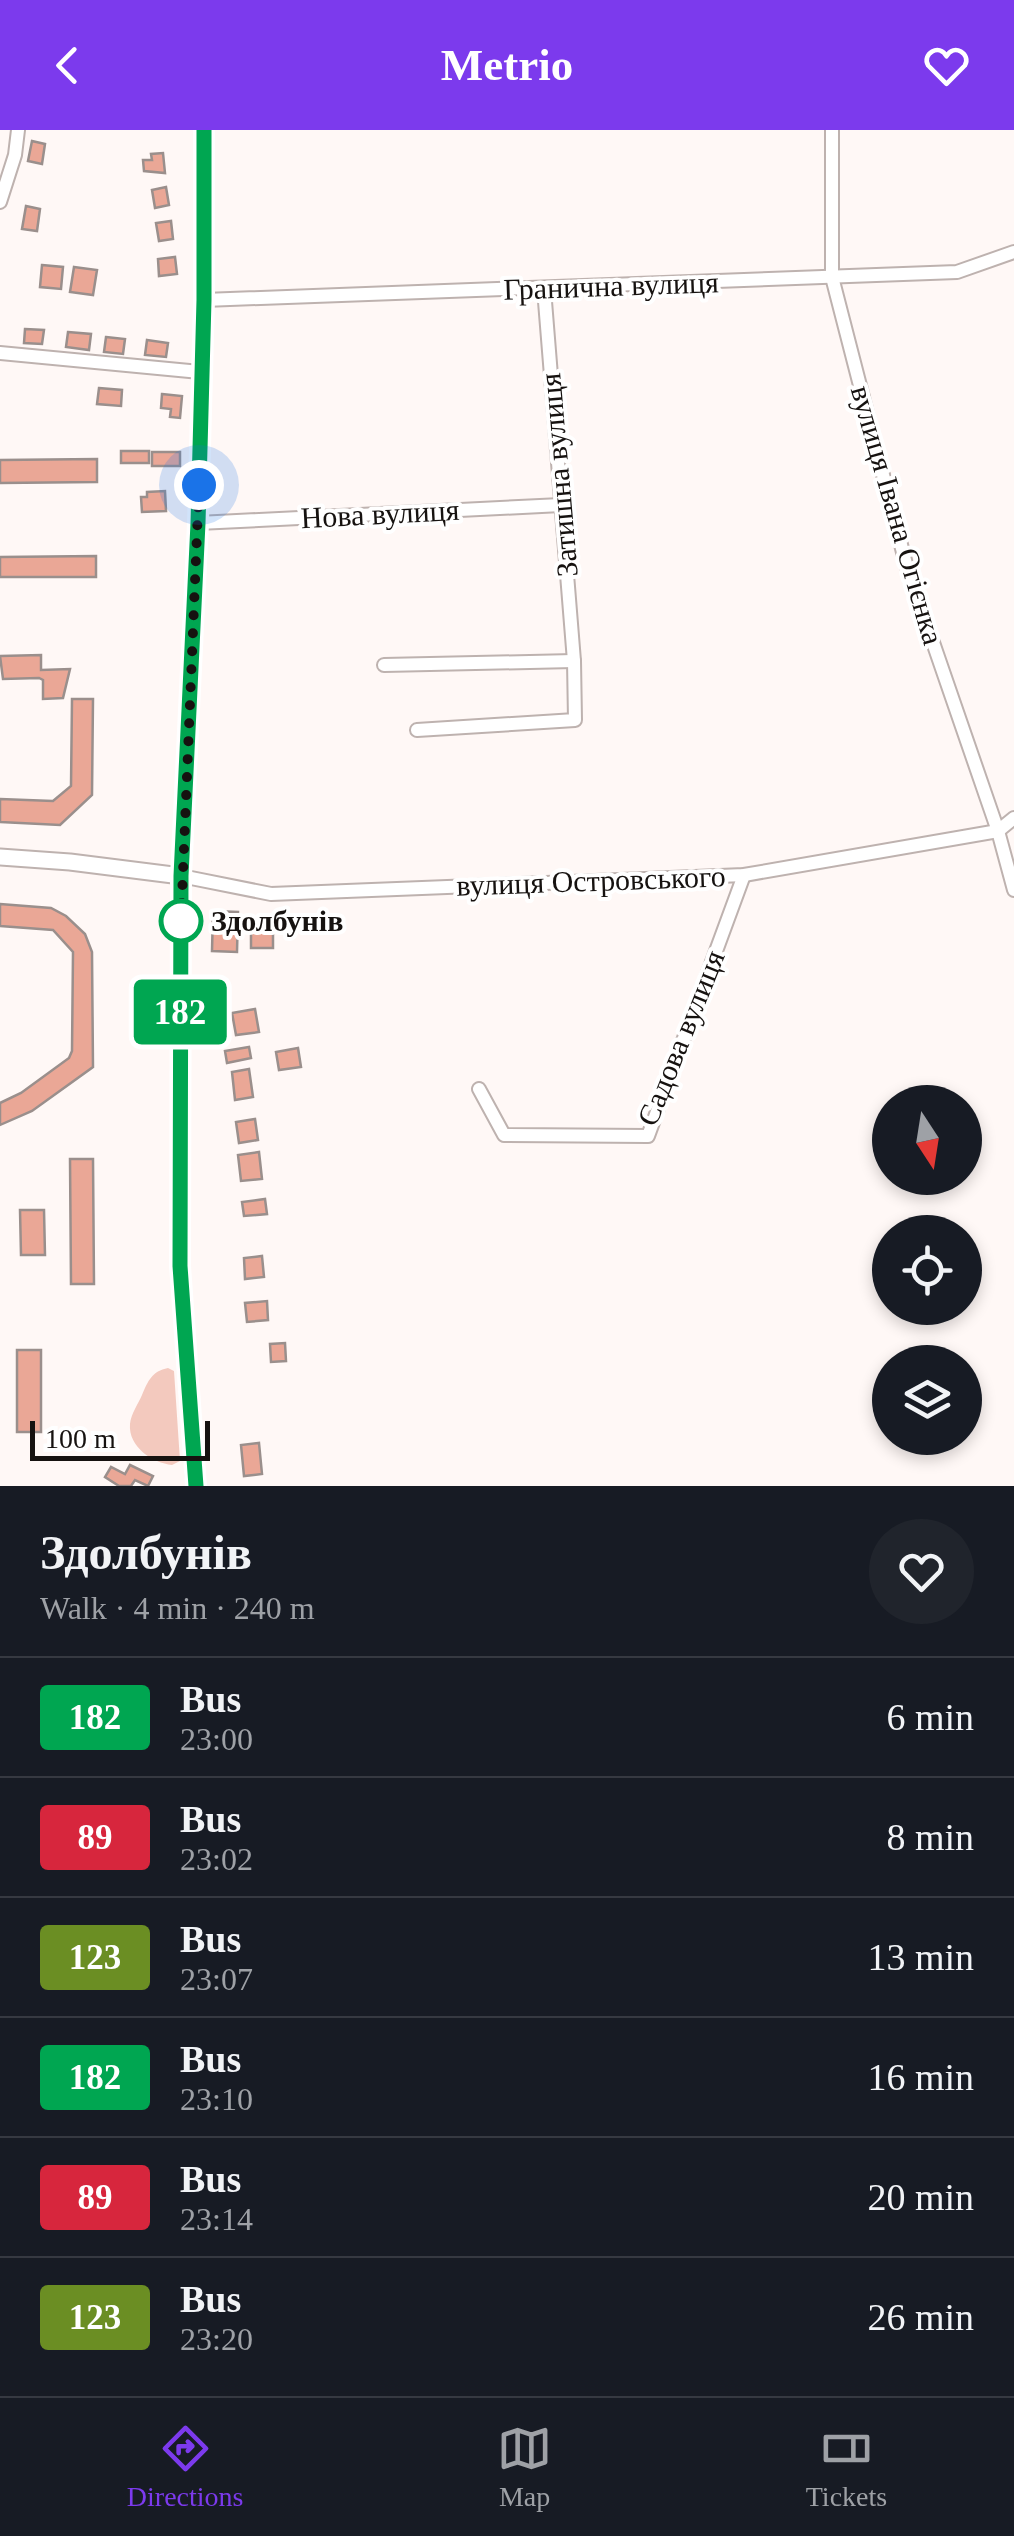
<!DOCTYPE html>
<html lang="en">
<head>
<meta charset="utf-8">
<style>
	body { margin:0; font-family:"Times New Roman",serif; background:#20242c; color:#f1f3f6; height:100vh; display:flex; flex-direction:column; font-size:38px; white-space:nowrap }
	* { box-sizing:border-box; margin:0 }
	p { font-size:32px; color:#9ea1a6 }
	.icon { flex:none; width:55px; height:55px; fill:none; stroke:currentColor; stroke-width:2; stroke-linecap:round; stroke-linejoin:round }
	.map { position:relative; height:1356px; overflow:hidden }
	.side { display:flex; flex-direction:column; background:#171b24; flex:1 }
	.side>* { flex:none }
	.badge { padding:0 20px; border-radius:8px; font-size:35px; line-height:65px }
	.needle { width:65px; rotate:168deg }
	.buttons { position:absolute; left:872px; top:955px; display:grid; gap:20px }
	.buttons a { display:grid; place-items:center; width:110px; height:110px; border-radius:50%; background:#171b24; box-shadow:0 5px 15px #0003; font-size:50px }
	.scale { position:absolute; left:30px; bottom:25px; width:180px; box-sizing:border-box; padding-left:10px; border:5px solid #161210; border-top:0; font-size:28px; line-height:35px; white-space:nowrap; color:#161210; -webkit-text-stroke:8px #fff; paint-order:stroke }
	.you { position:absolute; width:50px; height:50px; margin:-25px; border:8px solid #fff; border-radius:50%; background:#1a73e8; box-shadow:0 0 0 15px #1a73e833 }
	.map>.badge { position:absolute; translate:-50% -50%; box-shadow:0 0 0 5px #fff }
	.round { display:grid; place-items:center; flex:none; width:105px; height:105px; border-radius:52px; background:#20242c }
	.headline { display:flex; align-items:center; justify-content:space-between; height:170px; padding:0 40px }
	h1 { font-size:48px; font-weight:700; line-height:75px }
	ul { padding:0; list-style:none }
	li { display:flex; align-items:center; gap:30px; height:120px; padding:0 40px; border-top:2px solid #363941 }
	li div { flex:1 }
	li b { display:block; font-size:38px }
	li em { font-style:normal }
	li .badge { min-width:110px; font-weight:700; text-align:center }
	header { display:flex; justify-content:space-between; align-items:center; height:130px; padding:0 40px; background:#7c3aed; color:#fff; font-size:45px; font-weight:700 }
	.tabs { display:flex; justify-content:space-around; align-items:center; height:140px; border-top:2px solid #363941; background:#171b24; font-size:28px; color:#9ea1a6 }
	.tabs a { display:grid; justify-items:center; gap:5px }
	.tabs .selected { color:#7c3aed }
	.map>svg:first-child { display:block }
	.green { fill:#f3c9be }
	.building { fill:#eaa796; stroke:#9a8f8c; stroke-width:2.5 }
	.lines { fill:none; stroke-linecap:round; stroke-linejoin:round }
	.minor-casing { stroke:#beb2af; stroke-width:16 }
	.major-casing { stroke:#beb2af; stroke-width:19 }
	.minor { stroke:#fff; stroke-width:12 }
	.major { stroke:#fff; stroke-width:15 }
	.line-casing { stroke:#fff; stroke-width:22 }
	.line { stroke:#00a651; stroke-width:15 }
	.walk { stroke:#161210; stroke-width:10; stroke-dasharray:0 18 }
	.stop-dot { fill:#fff; stroke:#00a651; stroke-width:5 }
	.labels { text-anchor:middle; stroke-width:8; stroke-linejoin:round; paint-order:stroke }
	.street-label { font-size:30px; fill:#161210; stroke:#fff }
	.stop-label { font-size:30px; font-weight:bold; fill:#161210; stroke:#fff; text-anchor:start }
</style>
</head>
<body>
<header><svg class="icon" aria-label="back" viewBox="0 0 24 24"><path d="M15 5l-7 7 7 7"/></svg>Metrio<svg class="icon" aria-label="heart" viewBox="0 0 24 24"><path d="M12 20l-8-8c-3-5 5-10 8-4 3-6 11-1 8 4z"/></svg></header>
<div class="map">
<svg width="1014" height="1356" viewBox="0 0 1014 1356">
	<rect width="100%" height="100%" fill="#fff8f6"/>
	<path class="green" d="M 168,1238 L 174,1241 L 180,1331 L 172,1335 C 153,1333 128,1317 130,1294 C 131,1284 138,1274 142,1265 C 148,1251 152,1241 168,1238 Z"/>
	<g class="building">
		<path d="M 32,11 L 45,14 L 42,34 L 28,31 Z"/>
		<path d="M 163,23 L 165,43 L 144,41 L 143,30 L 152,30 L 151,24 Z"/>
		<path d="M 166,57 L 169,75 L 155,78 L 152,60 Z"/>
		<path d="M 26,76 L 40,79 L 37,101 L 22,99 Z"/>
		<path d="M 171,91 L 173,109 L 159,111 L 156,93 Z"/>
		<path d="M 175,127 L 177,144 L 159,146 L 158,129 Z"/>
		<path d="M 42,135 L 63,137 L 61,159 L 40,157 Z"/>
		<path d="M 74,137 L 97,140 L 93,165 L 70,162 Z"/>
		<path d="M 25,199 L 44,200 L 42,214 L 24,213 Z"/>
		<path d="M 68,202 L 91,204 L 89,220 L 66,217 Z"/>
		<path d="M 106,207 L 125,209 L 123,224 L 104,222 Z"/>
		<path d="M 147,210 L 168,213 L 166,227 L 145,225 Z"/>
		<path d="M 99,258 L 122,260 L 121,276 L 97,274 Z"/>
		<path d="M 162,264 L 182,266 L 180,288 L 170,287 L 171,279 L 161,278 Z"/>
		<rect x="121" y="321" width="28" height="12"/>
		<rect x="152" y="322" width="28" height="14"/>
		<path d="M 97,329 L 97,352 L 0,353 L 0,330 Z"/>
		<path d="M 165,361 L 166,381 L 142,382 L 141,367 L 147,367 L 147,362 Z"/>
		<path d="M 96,426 L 96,447 L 0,447 L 0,427 Z"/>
		<path d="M 41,525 L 41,540 L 70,539 L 63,568 L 43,569 L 43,550 L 39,548 L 3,549 L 0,526 Z"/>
		<path d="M 72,569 L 93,569 L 92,665 L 60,695 L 0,692 L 0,669 L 53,671 L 71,656 Z"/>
		<path d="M 0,774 L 51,778 L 66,786 L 85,804 L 92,822 L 93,937 L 32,981 L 0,995 L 0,973 L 21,963 L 69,928 L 72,921 L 73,822 L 53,800 L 0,796 Z"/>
		<path d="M 213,781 L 238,782 L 237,822 L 212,821 Z"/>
		<rect x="251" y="798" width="22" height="20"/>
		<path d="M 255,879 L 259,902 L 236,905 L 232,883 Z"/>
		<path d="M 249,917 L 251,928 L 227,933 L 225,921 Z"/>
		<path d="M 298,918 L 301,937 L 279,940 L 276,922 Z"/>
		<path d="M 249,939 L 253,967 L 235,970 L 232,942 Z"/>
		<path d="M 255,989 L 258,1010 L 239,1013 L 236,992 Z"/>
		<path d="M 259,1022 L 262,1049 L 241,1051 L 238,1025 Z"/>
		<path d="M 70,1029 L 93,1029 L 94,1154 L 71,1154 Z"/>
		<path d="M 265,1069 L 267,1084 L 244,1086 L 242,1072 Z"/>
		<path d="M 20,1080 L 44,1080 L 45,1125 L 21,1125 Z"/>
		<path d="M 262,1126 L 264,1147 L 245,1149 L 244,1128 Z"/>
		<path d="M 267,1171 L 268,1190 L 247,1192 L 245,1173 Z"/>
		<path d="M 285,1213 L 286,1231 L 271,1232 L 270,1214 Z"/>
		<rect x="17" y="1220" width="24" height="82"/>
		<path d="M 259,1313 L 262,1344 L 244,1346 L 241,1315 Z"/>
		<path d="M 130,1335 L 153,1346 L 148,1356 L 135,1350 L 131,1356 L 119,1356 L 105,1347 L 111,1337 L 125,1344 Z"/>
	</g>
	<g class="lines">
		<g class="minor-casing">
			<g id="minor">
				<path d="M 832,0 L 832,147 L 906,434 L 998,701 L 1014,760"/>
				<path d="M 0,72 L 15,25 L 18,0"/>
				<path d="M 204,170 L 957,142 L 1014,122"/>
				<path d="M 0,223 L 200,242"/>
				<path d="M 198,393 L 561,375"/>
				<path d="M 384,535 L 574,531"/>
				<path d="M 417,600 L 575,590 L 574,531 L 544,159"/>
				<path d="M 181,746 L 271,764 L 744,745 L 998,701 L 1014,688"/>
				<path d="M 479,959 L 504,1005 L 648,1006 L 744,745"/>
			</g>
		</g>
		<g class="major-casing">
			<g id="major">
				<path d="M 0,727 L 70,732 L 181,746"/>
				<path d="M 195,1356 L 180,1136 L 181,746 L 198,393 L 204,170 L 204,0"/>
			</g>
		</g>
		<use href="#minor" class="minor"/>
		<use href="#major" class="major"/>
	</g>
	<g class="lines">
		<g class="line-casing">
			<path id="line" d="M 196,1356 L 180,1136 L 181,746 L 198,393 L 204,170 L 204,0"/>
		</g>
		<use href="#line" class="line"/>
		<path class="walk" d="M 181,791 L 199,355"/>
	</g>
	<circle class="stop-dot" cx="181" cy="791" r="20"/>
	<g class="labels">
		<g class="street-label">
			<text transform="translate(611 156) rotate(-2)" y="10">Гранична вулиця</text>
			<text transform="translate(559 345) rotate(-95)" y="10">Затишна вулиця</text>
			<text transform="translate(380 384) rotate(-3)" y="10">Нова вулиця</text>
			<text transform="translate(897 385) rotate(74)" y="10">вулиця Івана Огієнка</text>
			<text transform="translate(591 751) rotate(-2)" y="10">вулиця Островського</text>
			<text transform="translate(681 908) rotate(-68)" y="10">Садова вулиця</text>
		</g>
		<g class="stop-label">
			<text x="211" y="801">Здолбунів</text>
		</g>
	</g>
</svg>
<div class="buttons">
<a><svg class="needle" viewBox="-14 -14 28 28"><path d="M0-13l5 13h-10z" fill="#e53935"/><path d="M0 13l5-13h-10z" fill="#9ea1a6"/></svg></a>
<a><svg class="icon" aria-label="locate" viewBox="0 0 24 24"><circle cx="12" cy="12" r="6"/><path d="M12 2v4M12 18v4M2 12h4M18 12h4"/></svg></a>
<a><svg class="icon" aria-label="layers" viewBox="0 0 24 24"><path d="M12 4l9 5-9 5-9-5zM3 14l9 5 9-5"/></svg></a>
</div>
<div class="scale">100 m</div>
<div class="you" style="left:199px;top:355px"></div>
<b class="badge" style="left:180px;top:882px;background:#00a651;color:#fff">182</b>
</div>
<section class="side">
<div class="headline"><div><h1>Здолбунів</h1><p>Walk · 4 min · 240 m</p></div><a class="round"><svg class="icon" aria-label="heart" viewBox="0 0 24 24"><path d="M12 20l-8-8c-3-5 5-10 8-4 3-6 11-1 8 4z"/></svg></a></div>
<ul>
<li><span class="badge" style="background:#00a651;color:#fff">182</span><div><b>Bus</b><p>23:00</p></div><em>6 min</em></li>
<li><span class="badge" style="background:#d7263d;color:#fff">89</span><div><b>Bus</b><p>23:02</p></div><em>8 min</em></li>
<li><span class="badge" style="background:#6b8e23;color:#fff">123</span><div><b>Bus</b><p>23:07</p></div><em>13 min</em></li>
<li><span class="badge" style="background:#00a651;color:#fff">182</span><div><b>Bus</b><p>23:10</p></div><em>16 min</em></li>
<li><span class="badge" style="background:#d7263d;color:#fff">89</span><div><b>Bus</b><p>23:14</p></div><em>20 min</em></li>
<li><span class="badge" style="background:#6b8e23;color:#fff">123</span><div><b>Bus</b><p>23:20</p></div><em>26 min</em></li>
</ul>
</section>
<nav class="tabs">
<a class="selected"><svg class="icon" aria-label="directions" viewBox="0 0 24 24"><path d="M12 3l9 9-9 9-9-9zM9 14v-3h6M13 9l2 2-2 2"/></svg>Directions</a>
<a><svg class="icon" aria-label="map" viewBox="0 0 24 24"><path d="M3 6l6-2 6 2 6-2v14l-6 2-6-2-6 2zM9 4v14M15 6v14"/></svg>Map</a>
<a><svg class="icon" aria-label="tickets" viewBox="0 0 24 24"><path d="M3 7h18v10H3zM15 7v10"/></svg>Tickets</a>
</nav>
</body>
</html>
